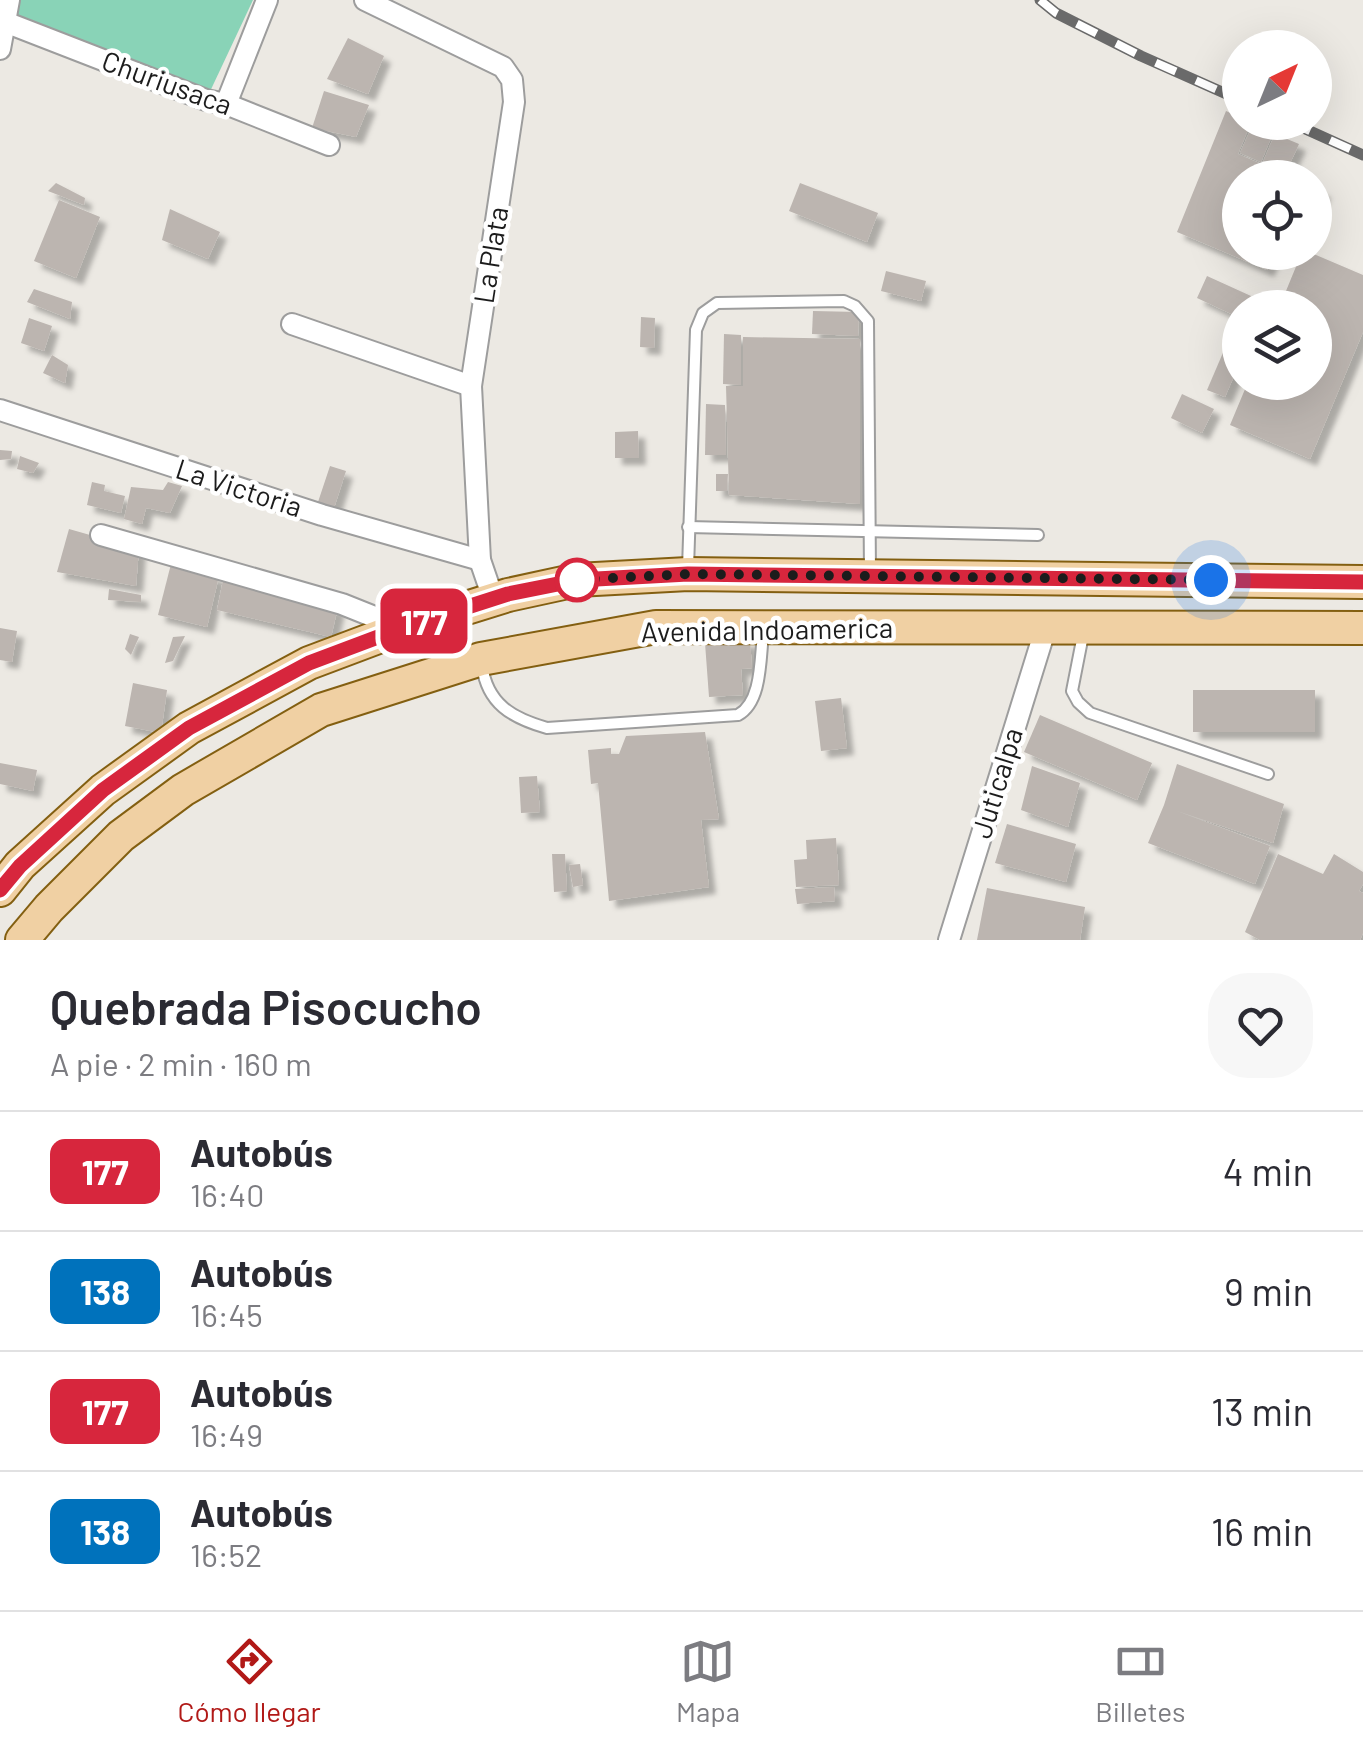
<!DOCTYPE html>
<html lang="es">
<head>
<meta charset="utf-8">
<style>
	body { margin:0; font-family:Barlow,sans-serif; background:#f7f7f7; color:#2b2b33; height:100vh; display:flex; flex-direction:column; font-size:38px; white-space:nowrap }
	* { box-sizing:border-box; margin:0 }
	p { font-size:32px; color:#7c7c81 }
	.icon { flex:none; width:55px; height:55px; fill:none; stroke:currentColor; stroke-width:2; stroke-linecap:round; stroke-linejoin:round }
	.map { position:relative; height:940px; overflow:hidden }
	.panel { display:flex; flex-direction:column; background:#fff; flex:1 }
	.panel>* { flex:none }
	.badge { padding:0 20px; border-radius:15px; font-size:35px; line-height:65px }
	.needle { width:65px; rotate:43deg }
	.controls { position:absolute; left:1222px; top:30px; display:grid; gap:20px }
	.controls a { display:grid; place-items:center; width:110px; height:110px; border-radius:50%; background:#fff; box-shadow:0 10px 40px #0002; font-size:50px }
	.you { position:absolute; width:50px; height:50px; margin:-25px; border:8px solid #fff; border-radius:50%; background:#1a73e8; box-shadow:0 0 0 15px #1a73e833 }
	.map>.badge { position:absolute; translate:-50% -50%; box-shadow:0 0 0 5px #fff }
	.round { display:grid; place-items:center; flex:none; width:105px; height:105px; border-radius:40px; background:#f7f7f7 }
	.summary { display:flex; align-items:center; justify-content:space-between; height:170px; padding:0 50px }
	h1 { font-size:48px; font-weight:600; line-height:75px }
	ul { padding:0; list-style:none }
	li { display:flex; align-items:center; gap:30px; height:120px; padding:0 50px; border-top:2px solid #e1e1e2 }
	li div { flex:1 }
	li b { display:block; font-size:38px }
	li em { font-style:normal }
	li .badge { min-width:110px; font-weight:700; text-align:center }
	.tab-bar { display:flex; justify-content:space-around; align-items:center; height:140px; border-top:2px solid #e1e1e2; background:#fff; font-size:28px; color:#7c7c81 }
	.tab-bar a { display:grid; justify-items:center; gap:5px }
	.tab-bar .on { color:#b11917 }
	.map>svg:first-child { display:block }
	.pitch { fill:#89d3b7 }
	.building { fill:#bcb5b0; filter:url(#shadow) }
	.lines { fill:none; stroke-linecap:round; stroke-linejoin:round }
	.lane-casing { stroke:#9d9d9d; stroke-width:14 }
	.street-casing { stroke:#9d9d9d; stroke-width:24 }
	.primary-casing { stroke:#835f11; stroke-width:36 }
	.lane { stroke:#fff; stroke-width:10 }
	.street { stroke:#fff; stroke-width:20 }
	.primary { stroke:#f0d0a3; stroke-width:32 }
	.rail-casing { stroke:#6a6a6a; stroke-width:11 }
	.rail { stroke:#fff; stroke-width:8; stroke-dasharray:22; stroke-linecap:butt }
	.line-casing { stroke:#fff; stroke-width:22 }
	.line { stroke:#d7263d; stroke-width:15 }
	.walk { stroke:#1c1c1c; stroke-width:10; stroke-dasharray:0 18 }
	.stop-dot { fill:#fff; stroke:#d7263d; stroke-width:5 }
	.labels { text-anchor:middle; stroke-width:9; stroke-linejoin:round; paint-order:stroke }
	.street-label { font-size:28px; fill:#1c1c1c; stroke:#fff }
</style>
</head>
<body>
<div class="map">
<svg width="1363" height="940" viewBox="0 0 1363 940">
	<defs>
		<filter id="shadow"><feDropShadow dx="7" dy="7" stdDeviation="2.5" flood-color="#0004"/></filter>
	</defs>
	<rect width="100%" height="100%" fill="#ece9e3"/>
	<path class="pitch" d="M 9,0 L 253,0 L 206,100 L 5,22 Z"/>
	<g class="building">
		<path d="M 348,38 L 384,56 L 368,94 L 327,79 Z"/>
		<path d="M 324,91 L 369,105 L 356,137 L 312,128 Z"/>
		<path d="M 1226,111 L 1240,117 L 1240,122 L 1251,122 L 1238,154 L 1294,178 L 1240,178 L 1240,252 L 1275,252 L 1267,270 L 1177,232 Z"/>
		<path d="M 1253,124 L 1273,133 L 1261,162 L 1240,153 Z"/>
		<path d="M 1275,134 L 1299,144 L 1286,172 L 1263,162 Z"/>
		<path d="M 56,183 L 85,198 L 84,205 L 48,191 Z"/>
		<path d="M 800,183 L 878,213 L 867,242 L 789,211 Z"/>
		<path d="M 1315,187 L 1324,191 L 1315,213 Z"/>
		<path d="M 59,200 L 100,217 L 76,278 L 34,261 Z"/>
		<path d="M 170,209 L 220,232 L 208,259 L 162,240 Z"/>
		<path d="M 1302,252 L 1309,252 L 1363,275 L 1363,332 L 1310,459 L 1230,425 L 1248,382 L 1315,382 L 1315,308 L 1279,308 Z"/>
		<path d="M 886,271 L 926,281 L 921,301 L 881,291 Z"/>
		<path d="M 1207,276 L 1251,296 L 1245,308 L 1240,308 L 1240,318 L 1197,298 Z"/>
		<path d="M 34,289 L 72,302 L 70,319 L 27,302 Z"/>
		<path d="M 813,311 L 859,312 L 858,336 L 812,334 Z"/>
		<path d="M 641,317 L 655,318 L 654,348 L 640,347 Z"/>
		<path d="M 29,318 L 52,326 L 44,351 L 21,343 Z"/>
		<path d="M 1237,320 L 1240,322 L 1240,362 L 1225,397 L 1207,390 Z"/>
		<path d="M 724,334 L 741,335 L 741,385 L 723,384 Z"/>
		<path d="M 743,337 L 860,339 L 860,504 L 729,495 L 726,386 L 743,386 Z"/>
		<path d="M 52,355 L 68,365 L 65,383 L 43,373 Z"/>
		<path d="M 1182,394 L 1214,409 L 1202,433 L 1171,418 Z"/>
		<path d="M 706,404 L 725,405 L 726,455 L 705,455 Z"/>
		<path d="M 638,431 L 639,458 L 615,458 L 615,432 Z"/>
		<path d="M 0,450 L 12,451 L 11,459 L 0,460 Z"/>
		<path d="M 20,456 L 39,463 L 33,473 L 17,469 Z"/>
		<path d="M 330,466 L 346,471 L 334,508 L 318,502 Z"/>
		<path d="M 716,474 L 728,474 L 727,491 L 716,491 Z"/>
		<path d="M 92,482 L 105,485 L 104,491 L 125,496 L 121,513 L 87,505 Z"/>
		<path d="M 168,482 L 182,486 L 170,513 L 146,508 L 142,524 L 124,519 L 131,487 L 163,490 Z"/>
		<path d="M 69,529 L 139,549 L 136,586 L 57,572 Z"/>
		<path d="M 171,564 L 219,576 L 207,627 L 158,615 Z"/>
		<path d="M 223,580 L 338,607 L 331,637 L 217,610 Z"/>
		<path d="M 109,589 L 141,595 L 141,602 L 108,600 Z"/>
		<path d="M 0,628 L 17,631 L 12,662 L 0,660 Z"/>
		<path d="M 130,634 L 139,637 L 131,655 L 125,649 Z"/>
		<path d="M 185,636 L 173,661 L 165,663 L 173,637 Z"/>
		<path d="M 750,640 L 752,668 L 741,669 L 743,695 L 709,697 L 705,643 Z"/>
		<path d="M 133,683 L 167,690 L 161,733 L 125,726 Z"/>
		<rect x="1193" y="690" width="122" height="42"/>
		<path d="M 841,698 L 847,748 L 821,751 L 815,701 Z"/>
		<path d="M 1040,715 L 1152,763 L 1137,800 L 1024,752 Z"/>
		<path d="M 705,732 L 719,819 L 701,820 L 709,887 L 609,901 L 598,783 L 591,784 L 588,750 L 611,748 L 611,754 L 619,754 L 626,736 Z"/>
		<path d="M 0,763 L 37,770 L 33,791 L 0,784 Z"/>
		<path d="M 1177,764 L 1284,804 L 1273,843 L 1177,811 L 1270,846 L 1255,884 L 1148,843 L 1164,805 Z"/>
		<path d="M 1032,766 L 1080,783 L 1068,827 L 1021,810 Z"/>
		<path d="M 537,776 L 540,812 L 521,813 L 519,777 Z"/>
		<path d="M 1007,824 L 1076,844 L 1066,882 L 995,863 Z"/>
		<path d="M 836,838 L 839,885 L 796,887 L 794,860 L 807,859 L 806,840 Z"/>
		<path d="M 552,854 L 565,854 L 567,891 L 554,892 Z"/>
		<path d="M 1278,854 L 1323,874 L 1334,854 L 1363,872 L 1363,884 L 1359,891 L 1363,893 L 1363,933 L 1360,940 L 1260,940 L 1245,932 Z"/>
		<path d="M 580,864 L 583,885 L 573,887 L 569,865 Z"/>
		<path d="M 834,887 L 835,901 L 797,904 L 795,889 Z"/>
		<path d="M 987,888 L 1085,907 L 1080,940 L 977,940 Z"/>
	</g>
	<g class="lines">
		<g class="lane-casing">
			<g id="lane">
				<path d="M 688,527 L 1038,535"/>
				<path d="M 688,568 L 696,330 L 703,313 L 717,303 L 844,301 L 855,306 L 868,321 L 870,572"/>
				<path d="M 1084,630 L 1072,691 L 1078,702 L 1090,713 L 1268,774"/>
				<path d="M 482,665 C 487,704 512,718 547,728 L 738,715 C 762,702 760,659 763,634"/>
			</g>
		</g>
		<g class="street-casing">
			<g id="street">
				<path d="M 365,0 L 503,67 L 512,80 L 514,102 L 471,386 L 480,560 L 493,598"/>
				<path d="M 5,22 L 206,100 L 226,104 L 329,145"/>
				<path d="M 0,49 L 9,0"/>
				<path d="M 226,104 L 267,0"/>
				<path d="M 292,324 L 471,386"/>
				<path d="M 0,410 L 322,515 L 480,560"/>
				<path d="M 101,535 L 342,604 L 402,628"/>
				<path d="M 949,940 L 1046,627"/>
			</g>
		</g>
		<g class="primary-casing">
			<g id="primary">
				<path d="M 0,890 L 20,865 L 103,790 L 189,728 L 309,663 L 402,628 L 508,595 L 577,580 L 688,574 L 1363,582"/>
				<path d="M 22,940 L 49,908 L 121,836 L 183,790 L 321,710 L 481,659 L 656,627 L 1363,628"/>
			</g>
		</g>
		<use href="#lane" class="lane"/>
		<use href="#street" class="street"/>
		<use href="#primary" class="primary"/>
		<g class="rail-casing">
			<g id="rail">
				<path d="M 1040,0 L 1056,13 L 1141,56 L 1240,100"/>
				<path d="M 1290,122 L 1363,155"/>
			</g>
		</g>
		<use href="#rail" class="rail"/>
	</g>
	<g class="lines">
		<g class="line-casing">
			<path id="line" d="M 0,890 L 20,866 L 103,790 L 189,728 L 309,663 L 402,628 L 508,594 L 578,580 L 688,574 L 1363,582"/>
		</g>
		<use href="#line" class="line"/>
		<path class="walk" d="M 577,580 L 688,574 L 1211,580"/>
	</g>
	<circle class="stop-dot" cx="577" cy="580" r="20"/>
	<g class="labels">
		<g class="street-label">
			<text transform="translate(167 83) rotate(20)" y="10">Churiusaca</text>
			<text transform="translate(491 255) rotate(-81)" y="10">La Plata</text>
			<text transform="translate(239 488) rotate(18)" y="10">La Victoria</text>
			<text transform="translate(767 630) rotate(-1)" y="10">Avenida Indoamerica</text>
			<text transform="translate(997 783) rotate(-73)" y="10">Juticalpa</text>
		</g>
	</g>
</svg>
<div class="controls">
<a><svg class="needle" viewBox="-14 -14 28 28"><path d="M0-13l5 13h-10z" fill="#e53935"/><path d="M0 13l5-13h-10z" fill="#7c7c81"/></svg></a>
<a><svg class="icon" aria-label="locate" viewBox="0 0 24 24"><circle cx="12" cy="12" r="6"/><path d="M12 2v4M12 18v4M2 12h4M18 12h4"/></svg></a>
<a><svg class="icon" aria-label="layers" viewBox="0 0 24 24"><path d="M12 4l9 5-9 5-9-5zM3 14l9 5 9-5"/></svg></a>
</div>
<div class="you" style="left:1211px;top:580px"></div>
<b class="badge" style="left:424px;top:621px;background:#d7263d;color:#fff">177</b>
</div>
<section class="panel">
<div class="summary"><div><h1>Quebrada Pisocucho</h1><p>A pie · 2 min · 160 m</p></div><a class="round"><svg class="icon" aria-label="heart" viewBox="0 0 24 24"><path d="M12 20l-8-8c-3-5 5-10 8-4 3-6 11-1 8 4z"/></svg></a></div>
<ul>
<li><span class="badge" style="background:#d7263d;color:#fff">177</span><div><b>Autobús</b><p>16:40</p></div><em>4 min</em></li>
<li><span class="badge" style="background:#0072bc;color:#fff">138</span><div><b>Autobús</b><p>16:45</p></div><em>9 min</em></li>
<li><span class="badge" style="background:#d7263d;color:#fff">177</span><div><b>Autobús</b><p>16:49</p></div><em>13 min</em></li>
<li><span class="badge" style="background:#0072bc;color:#fff">138</span><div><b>Autobús</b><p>16:52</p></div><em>16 min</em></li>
</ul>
</section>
<nav class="tab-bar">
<a class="on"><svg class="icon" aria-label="directions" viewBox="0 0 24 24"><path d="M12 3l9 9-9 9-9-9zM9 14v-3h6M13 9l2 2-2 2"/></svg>Cómo llegar</a>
<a><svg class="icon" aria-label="map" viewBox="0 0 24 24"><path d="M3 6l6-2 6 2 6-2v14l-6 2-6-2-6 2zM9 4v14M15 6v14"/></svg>Mapa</a>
<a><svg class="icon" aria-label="tickets" viewBox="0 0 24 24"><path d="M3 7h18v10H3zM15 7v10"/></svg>Billetes</a>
</nav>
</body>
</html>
